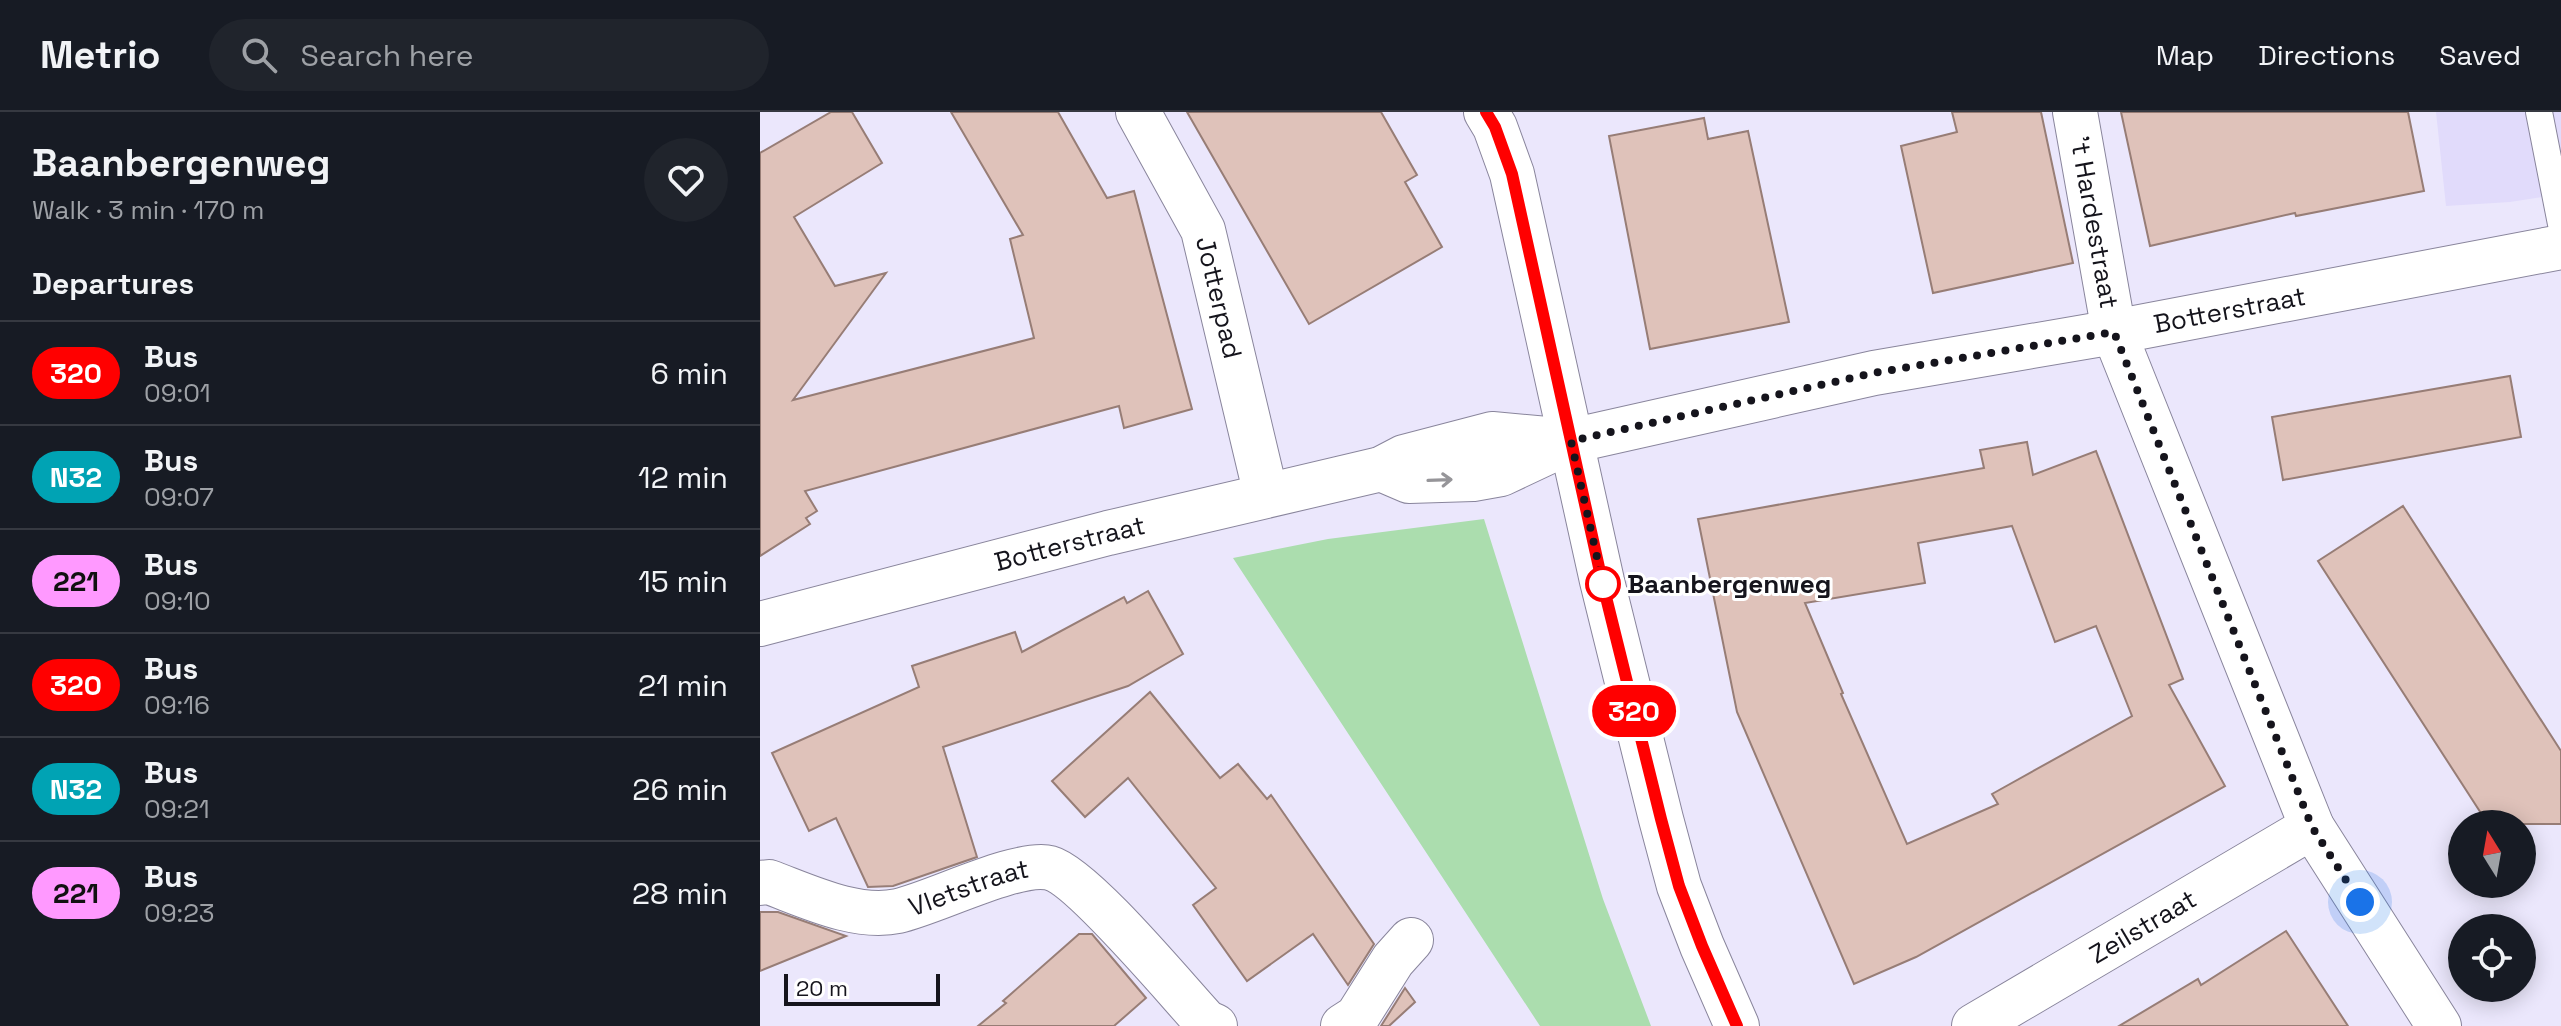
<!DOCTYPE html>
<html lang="en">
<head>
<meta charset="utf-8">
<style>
	body { margin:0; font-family:"Space Grotesk",sans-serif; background:#20242c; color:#f1f3f6; height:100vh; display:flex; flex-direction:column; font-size:30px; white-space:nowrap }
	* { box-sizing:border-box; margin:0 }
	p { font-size:26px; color:#9ea1a6 }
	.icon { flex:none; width:44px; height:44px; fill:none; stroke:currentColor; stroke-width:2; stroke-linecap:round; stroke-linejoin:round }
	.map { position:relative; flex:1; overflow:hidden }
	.sheet { display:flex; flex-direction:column; background:#171b24; width:760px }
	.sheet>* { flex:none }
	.badge { padding:0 16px; border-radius:26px; font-size:28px; line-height:52px }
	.needle { width:52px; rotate:349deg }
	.fabs { position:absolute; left:1688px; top:698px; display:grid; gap:16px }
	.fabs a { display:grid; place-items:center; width:88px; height:88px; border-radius:50%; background:#171b24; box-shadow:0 4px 20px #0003; font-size:40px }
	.scale { position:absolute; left:24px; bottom:20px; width:156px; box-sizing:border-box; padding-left:8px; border:4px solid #15141c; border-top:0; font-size:22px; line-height:28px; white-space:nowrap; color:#15141c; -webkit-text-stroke:6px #fff; paint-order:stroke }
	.you { position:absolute; width:40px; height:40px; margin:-20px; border:6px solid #fff; border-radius:50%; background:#1a73e8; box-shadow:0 0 0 12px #1a73e833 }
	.map>.badge { position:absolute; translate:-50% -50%; box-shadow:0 0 0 4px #fff }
	h2 { padding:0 32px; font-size:30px; line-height:72px }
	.round { display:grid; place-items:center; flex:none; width:84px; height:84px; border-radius:42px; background:#20242c }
	.overview { display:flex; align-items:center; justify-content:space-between; height:136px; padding:0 32px }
	h1 { font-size:38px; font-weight:700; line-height:60px }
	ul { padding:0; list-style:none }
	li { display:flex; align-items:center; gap:24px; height:104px; padding:0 32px; border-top:2px solid #363941 }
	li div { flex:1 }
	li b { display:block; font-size:30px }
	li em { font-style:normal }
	li .badge { min-width:88px; font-weight:700; text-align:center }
	header { display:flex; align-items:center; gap:48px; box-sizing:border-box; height:112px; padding:0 40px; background:#171b24; border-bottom:2px solid #363941 }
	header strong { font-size:38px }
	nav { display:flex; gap:44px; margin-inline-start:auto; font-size:28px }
	.search { width:560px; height:72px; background:#20242c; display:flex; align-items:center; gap:20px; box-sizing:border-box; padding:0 28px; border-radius:44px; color:#9ea1a6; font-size:30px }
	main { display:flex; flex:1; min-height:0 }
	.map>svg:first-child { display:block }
	.built { fill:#e1dbfb }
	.green { fill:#abddae }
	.building { fill:#dfc2ba; stroke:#977d76; stroke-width:2; fill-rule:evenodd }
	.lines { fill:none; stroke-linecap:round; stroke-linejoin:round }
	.service-casing { stroke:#89859c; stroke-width:28 }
	.minor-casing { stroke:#89859c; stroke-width:46 }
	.secondary-casing { stroke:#89859c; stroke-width:46 }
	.service { stroke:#fff; stroke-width:26 }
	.minor { stroke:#fff; stroke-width:44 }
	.secondary { stroke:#fff; stroke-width:44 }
	.oneway { stroke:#969599 }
	.line-casing { stroke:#fff; stroke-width:18 }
	.line { stroke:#f00; stroke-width:12 }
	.walk { stroke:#15141c; stroke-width:8; stroke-dasharray:0 14.4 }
	.stop-dot { fill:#fff; stroke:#f00; stroke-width:4 }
	.labels { text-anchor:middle; stroke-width:6; stroke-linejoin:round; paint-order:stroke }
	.street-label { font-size:26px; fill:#15141c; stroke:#fff }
	.stop-label { font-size:26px; font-weight:bold; fill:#15141c; stroke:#fff; text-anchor:start }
</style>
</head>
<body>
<header>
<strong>Metrio</strong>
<div class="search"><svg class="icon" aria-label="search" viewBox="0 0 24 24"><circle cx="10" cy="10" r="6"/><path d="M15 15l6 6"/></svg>Search here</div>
<nav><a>Map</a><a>Directions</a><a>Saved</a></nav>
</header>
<main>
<section class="sheet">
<div class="overview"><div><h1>Baanbergenweg</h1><p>Walk · 3 min · 170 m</p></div><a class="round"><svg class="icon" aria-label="heart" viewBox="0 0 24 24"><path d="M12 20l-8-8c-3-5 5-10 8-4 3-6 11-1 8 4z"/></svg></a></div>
<h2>Departures</h2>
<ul>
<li><span class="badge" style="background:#f00;color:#fff">320</span><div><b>Bus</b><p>09:01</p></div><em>6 min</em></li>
<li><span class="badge" style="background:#00a3b4;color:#fff">N32</span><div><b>Bus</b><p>09:07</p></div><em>12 min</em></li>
<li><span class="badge" style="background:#f9f;color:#111">221</span><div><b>Bus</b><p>09:10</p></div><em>15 min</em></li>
<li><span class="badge" style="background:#f00;color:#fff">320</span><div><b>Bus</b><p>09:16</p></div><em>21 min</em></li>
<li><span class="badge" style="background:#00a3b4;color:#fff">N32</span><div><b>Bus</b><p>09:21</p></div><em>26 min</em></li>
<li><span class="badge" style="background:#f9f;color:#111">221</span><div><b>Bus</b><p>09:23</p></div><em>28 min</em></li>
</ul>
</section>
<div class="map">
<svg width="1801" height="914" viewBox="0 0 1801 914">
	<rect width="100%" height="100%" fill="#ebe7fc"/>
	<path class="built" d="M 1676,0 L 1801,0 L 1801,82 L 1750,90 L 1686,94 Z"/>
	<path class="green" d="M 724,407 L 843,787 L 891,914 L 780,914 L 473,446 L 568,427 Z"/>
	<g class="building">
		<path d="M 71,0 L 92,0 L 122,51 L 34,105 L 75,174 L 126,161 L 33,288 L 274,226 L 250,127 L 263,123 L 191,0 L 298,0 L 347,86 L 374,79 L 432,297 L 364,316 L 359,294 L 45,379 L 57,399 L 46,406 L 50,412 L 0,444 L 0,41 Z"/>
		<path d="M 427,0 L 621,0 L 657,63 L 645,70 L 682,135 L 549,212 Z"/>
		<path d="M 1192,0 L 1281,0 L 1313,151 L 1173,181 L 1141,34 L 1197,20 Z"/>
		<path d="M 1361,0 L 1648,0 L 1664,79 L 1536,104 L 1535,101 L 1390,134 Z"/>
		<path d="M 944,6 L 948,27 L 988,19 L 1029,210 L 890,237 L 849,24 Z"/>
		<path d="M 1750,264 L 1761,325 L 1523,368 L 1512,305 Z"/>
		<path d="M 1267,330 L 1273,363 L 1336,339 L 1423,567 L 1409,573 L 1465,674 L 1156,845 L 1094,872 L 977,600 L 938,407 L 1224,356 L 1220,338 ZM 1252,414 L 1295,530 L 1336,514 L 1372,604 L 1232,682 L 1238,692 L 1147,732 L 1081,582 L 1083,581 L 1045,491 L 1165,471 L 1158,431 Z"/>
		<path d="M 1643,394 L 1801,639 L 1801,712 L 1728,712 L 1558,449 Z"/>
		<path d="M 388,479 L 423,542 L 368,574 L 183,635 L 217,745 L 133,774 L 108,775 L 76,706 L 49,719 L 12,641 L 159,575 L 152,554 L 255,520 L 262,540 L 364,485 L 367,491 Z"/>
		<path d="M 390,580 L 460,666 L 478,652 L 507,687 L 511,683 L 614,832 L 588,873 L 553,822 L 487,869 L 433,793 L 456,776 L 368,666 L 325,705 L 292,669 Z"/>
		<path d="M 0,800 L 18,800 L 86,824 L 0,859 Z"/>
		<path d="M 1526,819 L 1588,914 L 1359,914 L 1438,867 L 1441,873 Z"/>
		<path d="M 319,822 L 332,822 L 386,886 L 354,914 L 218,914 L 246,891 L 243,889 Z"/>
		<path d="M 645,876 L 655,890 L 629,914 L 621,914 Z"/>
	</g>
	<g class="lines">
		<g class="service-casing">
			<path id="service" d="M 1779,0 L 1801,112"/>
		</g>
		<g class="minor-casing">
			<g id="minor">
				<path id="s1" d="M 378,0 L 443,118 L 506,383"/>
				<path id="s2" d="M 1315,0 L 1354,220 L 1552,715 L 1679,914"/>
				<path id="s3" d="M 621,357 L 649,369 L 713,367 L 741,362 L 811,329 L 1114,261 L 1354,220 L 1801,135"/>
				<path id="s4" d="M 0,512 L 348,421 L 621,357 L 644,345 L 732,322 L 809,329"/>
				<path id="s5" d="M 0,771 L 9,770 C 47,784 96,808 138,799 C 174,791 258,748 290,756 C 323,765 418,880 446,910 L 455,914"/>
				<path d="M 583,914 L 597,905 L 633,848 L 651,828"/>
				<path id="s6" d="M 1214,914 L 1552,715"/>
			</g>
		</g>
		<g class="secondary-casing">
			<path id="secondary" d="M 726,0 L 735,15 L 752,62 L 842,469 L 901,707 L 919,774 L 942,834 L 977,914"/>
		</g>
		<use href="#service" class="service"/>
		<use href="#minor" class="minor"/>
		<use href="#secondary" class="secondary"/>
	</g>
	<defs><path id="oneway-shaft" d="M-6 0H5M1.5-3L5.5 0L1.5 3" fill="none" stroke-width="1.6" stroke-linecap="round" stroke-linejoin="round" transform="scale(2)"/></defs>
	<use class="oneway" href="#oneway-shaft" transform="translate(680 368) rotate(-2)"/>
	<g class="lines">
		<g class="line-casing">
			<path id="line" d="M 726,0 L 735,15 L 752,62 L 842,469 L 901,707 L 919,774 L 942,834 L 977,914"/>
		</g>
		<use href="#line" class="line"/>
		<path class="walk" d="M 843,472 L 811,329 L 1114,261 L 1354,220 L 1552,715 L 1600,790"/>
	</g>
	<circle class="stop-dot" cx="843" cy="472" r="16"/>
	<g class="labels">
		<g class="street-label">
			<text dy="9" stroke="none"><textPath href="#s2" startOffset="112">'t Hardestraat</textPath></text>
			<text dy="9" stroke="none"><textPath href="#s1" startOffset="204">Jotterpad</textPath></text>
			<text dy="9" stroke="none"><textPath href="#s3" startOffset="872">Botterstraat</textPath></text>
			<text dy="9" stroke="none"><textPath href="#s4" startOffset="320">Botterstraat</textPath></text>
			<text dy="9" stroke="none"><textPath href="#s5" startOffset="218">Vletstraat</textPath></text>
			<text dy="9" stroke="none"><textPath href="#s6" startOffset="196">Zeilstraat</textPath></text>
		</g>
		<g class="stop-label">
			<text x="867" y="481">Baanbergenweg</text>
		</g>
	</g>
</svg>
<div class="fabs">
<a><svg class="needle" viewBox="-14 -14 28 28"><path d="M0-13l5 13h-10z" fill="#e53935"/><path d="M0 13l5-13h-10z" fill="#9ea1a6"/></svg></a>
<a><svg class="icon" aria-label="locate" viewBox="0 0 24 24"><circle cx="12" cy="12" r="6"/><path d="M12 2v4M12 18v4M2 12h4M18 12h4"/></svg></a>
</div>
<div class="scale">20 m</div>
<div class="you" style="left:1600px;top:790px"></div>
<b class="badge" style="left:874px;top:599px;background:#f00;color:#fff">320</b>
</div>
</main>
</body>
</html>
